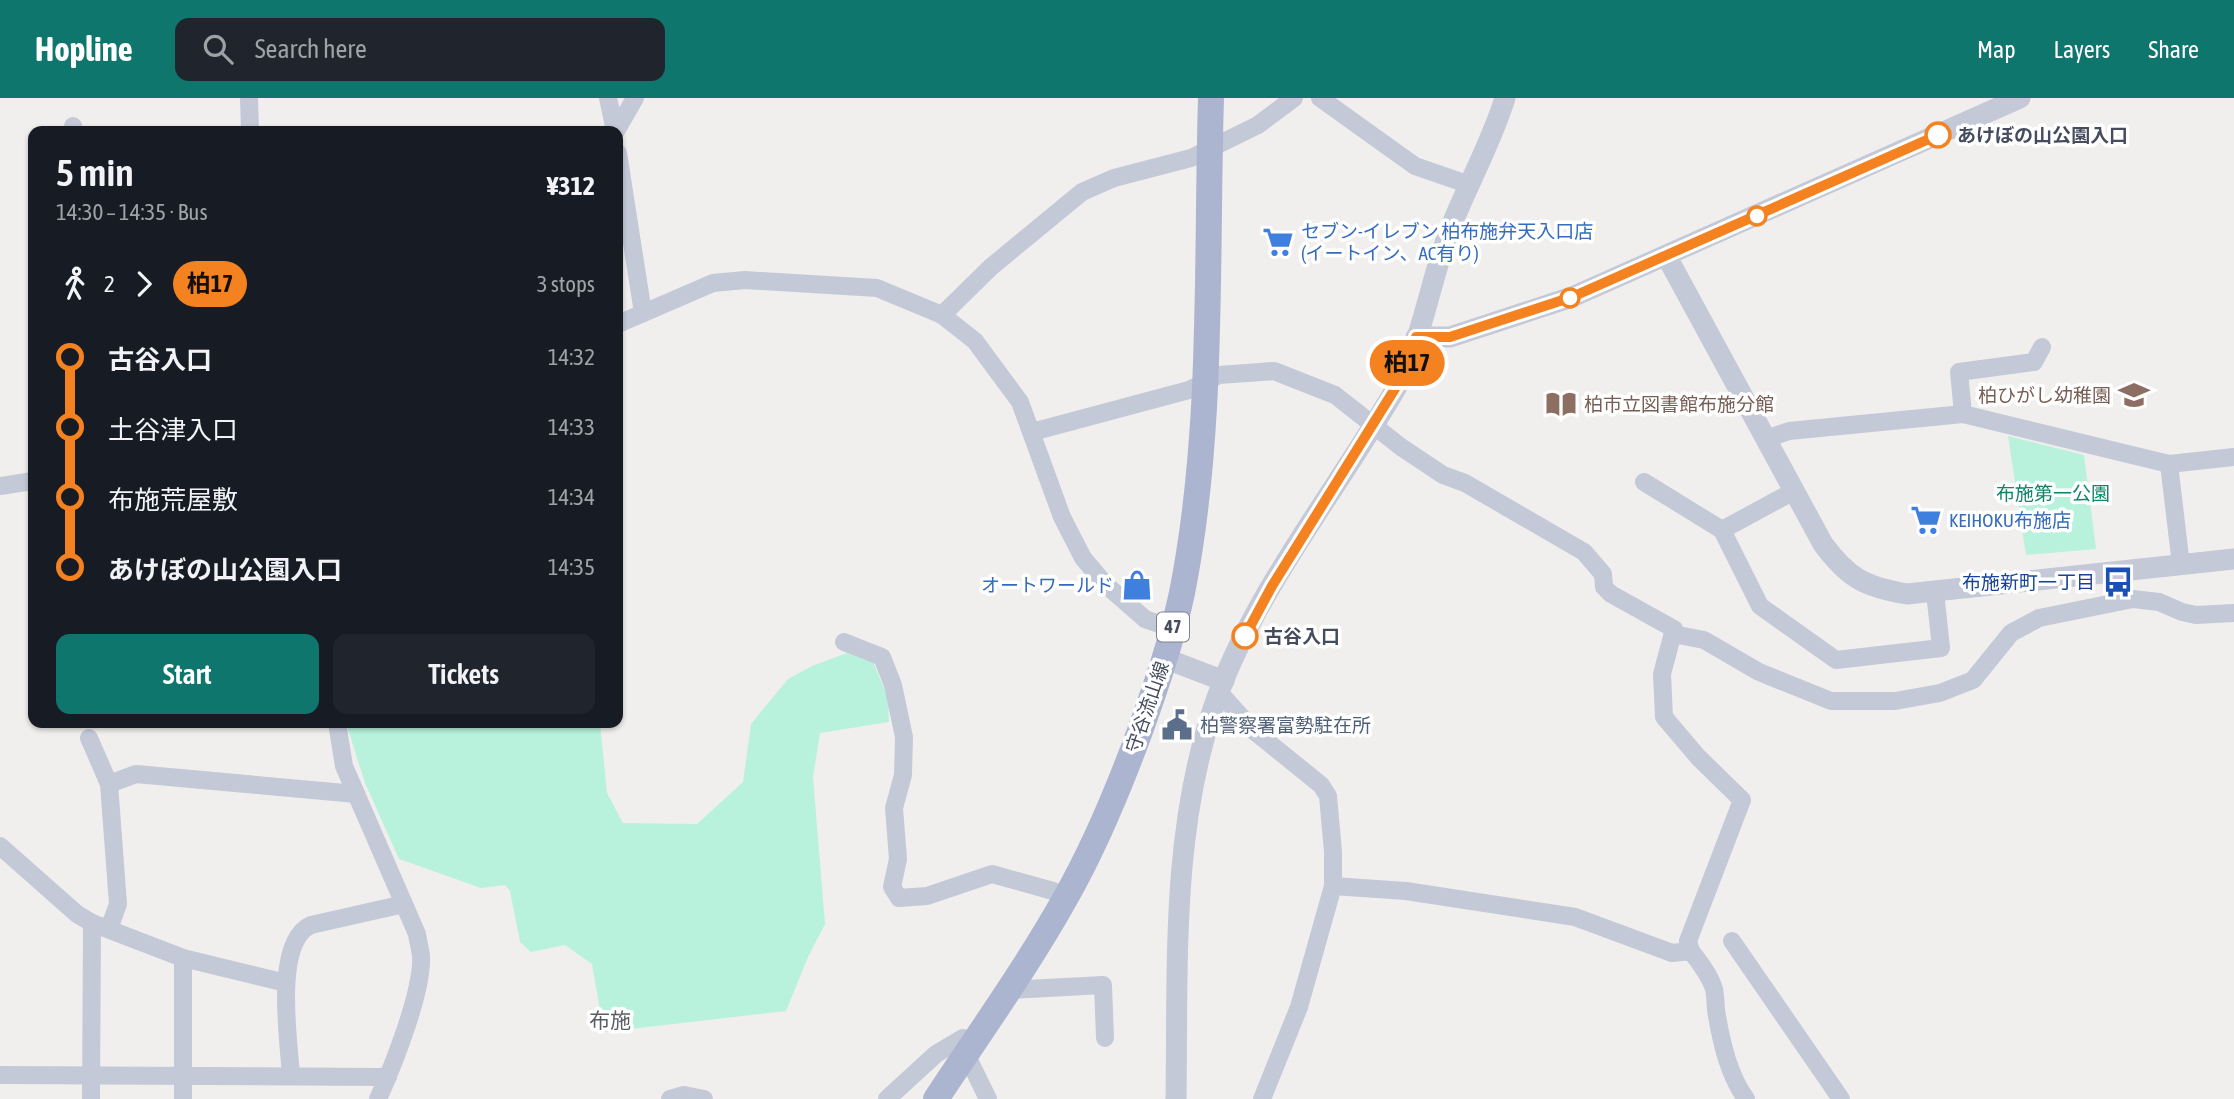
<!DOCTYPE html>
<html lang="en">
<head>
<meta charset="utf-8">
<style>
	body { margin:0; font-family:"Asap Condensed","Noto Sans JP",sans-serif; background:#20242c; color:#f1f3f6; height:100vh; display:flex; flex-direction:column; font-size:26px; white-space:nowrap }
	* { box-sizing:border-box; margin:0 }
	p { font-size:23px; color:#9ea1a6 }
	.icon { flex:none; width:38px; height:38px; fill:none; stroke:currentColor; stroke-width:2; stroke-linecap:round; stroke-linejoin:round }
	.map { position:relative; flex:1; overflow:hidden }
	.side { position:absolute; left:28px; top:28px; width:595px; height:602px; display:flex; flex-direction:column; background:#171b24; border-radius:14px; box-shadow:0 2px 5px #0004 }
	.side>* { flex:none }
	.badge { padding:0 14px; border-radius:23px; font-size:24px; line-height:46px }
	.map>.badge { position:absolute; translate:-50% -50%; box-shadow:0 0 0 4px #fff }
	.legs { display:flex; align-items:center; gap:10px; height:77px; padding:0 28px; font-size:23px }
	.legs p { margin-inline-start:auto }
	.overview { display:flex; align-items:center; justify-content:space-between; height:119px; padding:0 28px }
	h1 { font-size:38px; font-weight:600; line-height:52px }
	.primary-button { display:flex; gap:14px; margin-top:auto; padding:14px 28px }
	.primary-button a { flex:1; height:80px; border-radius:14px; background:#0f766e; color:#fff; font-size:28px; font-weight:600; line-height:80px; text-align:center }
	.primary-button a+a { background:#20242c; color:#f1f3f6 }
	ul { padding:0 28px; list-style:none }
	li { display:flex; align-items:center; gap:24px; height:70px; font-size:26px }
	li i { display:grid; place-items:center; width:10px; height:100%; margin:0 9px; background:currentColor }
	li i::after { content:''; width:18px; height:18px; margin:-9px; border:5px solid; border-radius:50%; background:#171b24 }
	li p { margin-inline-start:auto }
	li:first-child i { background:linear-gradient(#0000 50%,currentColor 0) }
	li:last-child i { background:linear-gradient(currentColor 50%,#0000 0) }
	header { display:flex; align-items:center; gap:42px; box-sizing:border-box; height:98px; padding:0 35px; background:#0f766e; color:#fff }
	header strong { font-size:33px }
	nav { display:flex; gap:38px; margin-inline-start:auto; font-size:24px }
	.search { width:490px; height:63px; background:#20242c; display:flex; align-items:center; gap:18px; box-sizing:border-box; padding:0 24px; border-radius:14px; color:#9ea1a6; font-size:26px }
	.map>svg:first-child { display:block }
	.green { fill:#b8f2dd }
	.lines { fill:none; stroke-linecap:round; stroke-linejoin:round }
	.minor { stroke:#c3c9d7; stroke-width:18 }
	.tertiary { stroke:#c3c9d7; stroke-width:21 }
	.primary { stroke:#abb5d0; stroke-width:26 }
	.line-1-casing { stroke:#fff; stroke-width:16 }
	.line-1 { stroke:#f58220; stroke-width:10 }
	.stop-1-dot { fill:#fff; stroke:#f58220; stroke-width:3.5 }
	.labels { text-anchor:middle; stroke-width:7; stroke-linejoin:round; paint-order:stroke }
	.shield { fill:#fff; stroke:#7d828e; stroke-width:2 }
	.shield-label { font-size:18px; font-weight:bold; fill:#454c5d }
	.stop-label { font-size:19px; font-weight:bold; fill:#454c5d; stroke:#fff; text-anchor:start }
	.shop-label { font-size:19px; fill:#366cbe; stroke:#fff; text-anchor:start }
	.education-label { font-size:19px; fill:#785e54; stroke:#fff; text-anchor:end }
	.park-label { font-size:19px; fill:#0f8567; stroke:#fff }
	.transit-label { font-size:19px; fill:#164399; stroke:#fff; text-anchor:end }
	.street-label { font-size:19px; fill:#454c5d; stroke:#fff }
	.service-label { font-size:19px; fill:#4e5e75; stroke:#fff; text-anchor:start }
	.neighbourhood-label { font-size:21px; fill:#5a5c64; stroke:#fff }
</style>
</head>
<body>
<header>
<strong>Hopline</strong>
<div class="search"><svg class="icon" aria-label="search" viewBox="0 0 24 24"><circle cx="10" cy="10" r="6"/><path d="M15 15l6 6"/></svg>Search here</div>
<nav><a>Map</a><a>Layers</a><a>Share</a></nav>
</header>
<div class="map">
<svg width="2234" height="1001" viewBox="0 0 2234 1001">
	<rect width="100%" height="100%" fill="#f1efee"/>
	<g class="green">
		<path d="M 2008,338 L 2084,357 L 2096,451 L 2026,457 Z"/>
		<path d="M 847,555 L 873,564 L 888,599 L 889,624 L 820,635 L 813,679 L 825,826 L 808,859 L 786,913 L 604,934 L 592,866 L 565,847 L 531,854 L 520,844 L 510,793 L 505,787 L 481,790 L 399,761 L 365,685 L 346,625 L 600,625 L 607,695 L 623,725 L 697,726 L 743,684 L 751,626 L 788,581 L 812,568 Z"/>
	</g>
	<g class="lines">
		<g class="minor">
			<path d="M 249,0 L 250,33"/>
			<path d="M 608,0 L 615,33"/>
			<path d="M 1320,0 L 1415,68 L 1470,87"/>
			<path d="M 73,28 L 74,33"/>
			<path d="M 616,33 L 635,0"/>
			<path d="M 618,55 L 643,215"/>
			<path d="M 942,217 L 991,169 L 1082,94 L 1114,80 L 1191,60 L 1258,27 L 1294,0"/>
			<path d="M 618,226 L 713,185 L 745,182 L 877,190 L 942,217 L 975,243 L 1020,304 L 1062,419 L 1083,460 L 1105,486 L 1145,521 L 1173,531"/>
			<path d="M 2042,249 L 2034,264 L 1959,274 L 1963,316 L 2169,366 L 2234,359"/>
			<path d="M 1032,334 L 1189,292 L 1219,277 L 1274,273 L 1335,297 L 1401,349 L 1443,377 L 1465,385 L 1584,454 L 1603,476 L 1604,489 L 1611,496 L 1674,531 L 1662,576 L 1664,619 L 1698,659 L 1742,702 L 1688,843 L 1691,853"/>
			<path d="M 1766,341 L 1789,333 L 1963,316"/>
			<path d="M 2169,366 L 2181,467"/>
			<path d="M 1644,384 L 1722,432"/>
			<path d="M 0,388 L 33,383"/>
			<path d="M 1794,393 L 1722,432 L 1760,508 L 1836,562 L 1941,550 L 1935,494"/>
			<path d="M 1673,536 L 1704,542 L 1759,574 L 1831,603 L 1895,603 L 1940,595 L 1973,582 L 2011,535 L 2039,520 L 2133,501 L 2159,504 L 2182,514 L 2196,517 L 2234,515"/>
			<path d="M 844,544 L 882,559 L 893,587 L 904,639 L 903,677 L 894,710 L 898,761 L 892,789 L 899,800 L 927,798 L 992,776 L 1053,793 L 1066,800"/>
			<path d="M 1219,594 L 1254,633 L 1321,687 L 1328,698 L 1333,754 L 1333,788 L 1299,909 L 1262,1001"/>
			<path d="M 337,625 L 344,668 L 417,836 C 418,843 420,850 421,858 C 423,893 393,968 378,1001"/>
			<path d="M 89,640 L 109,686 L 136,676 L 356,696"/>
			<path d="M 109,686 L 118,806 L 109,831"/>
			<path d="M 0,748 L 77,816 L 92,825 L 183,860 L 286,885"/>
			<path d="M 1333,788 L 1406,793 L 1575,819 L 1672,855 L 1691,853 C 1699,864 1710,877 1714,891 C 1716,900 1715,909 1717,918 C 1722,947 1729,977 1746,1001"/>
			<path d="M 1732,843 L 1841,1001"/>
			<path d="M 183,860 L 183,1001"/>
			<path d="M 1009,892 L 1103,887 L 1105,940"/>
			<path d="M 966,956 L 988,1001"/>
			<path d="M 0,977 L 388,979"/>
			<path d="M 291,978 C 289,943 273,844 311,827 L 404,806"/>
			<path d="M 91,1001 L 92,825"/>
			<path d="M 670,1001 L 684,997 L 704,1001"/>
			<path d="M 887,1001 L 936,956 L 963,940 L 973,946"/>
		</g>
		<g class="tertiary">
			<path d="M 1667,159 L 1823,446 C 1848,480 1865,489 1907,496 L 2234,461"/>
			<path d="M 1416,239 L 1450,239 L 1572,199 L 2020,0"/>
			<path d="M 1164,560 L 1224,583"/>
			<path d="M 1176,1001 C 1178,869 1171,737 1213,611 C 1250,499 1336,394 1395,292 C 1422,244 1429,186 1449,134 C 1466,89 1491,46 1505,0"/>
		</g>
		<path class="primary" d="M 936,1001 C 980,934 1027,869 1066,799 C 1096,746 1119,690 1140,633 C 1156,588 1172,542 1182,495 C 1214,333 1206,165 1211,0"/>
	</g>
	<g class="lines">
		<g class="line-1-casing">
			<path id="line-1" d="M 1245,538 L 1272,488 L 1396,289 L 1416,239 L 1450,239 L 1572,199 L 1938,37"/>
		</g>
		<use href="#line-1" class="line-1"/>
	</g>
	<defs>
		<g id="supermarket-bare" transform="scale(2.415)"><path d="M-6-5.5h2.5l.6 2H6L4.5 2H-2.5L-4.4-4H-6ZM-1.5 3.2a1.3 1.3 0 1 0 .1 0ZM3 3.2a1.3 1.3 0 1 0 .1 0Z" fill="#3f7fe0" stroke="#fff" stroke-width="2.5" paint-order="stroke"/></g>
		<g id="school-bare" transform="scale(2.415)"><path d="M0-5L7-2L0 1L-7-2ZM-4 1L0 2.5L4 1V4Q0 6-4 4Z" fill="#8d6e63" stroke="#fff" stroke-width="2.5" paint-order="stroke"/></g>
		<g id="library-bare" transform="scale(2.415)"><path d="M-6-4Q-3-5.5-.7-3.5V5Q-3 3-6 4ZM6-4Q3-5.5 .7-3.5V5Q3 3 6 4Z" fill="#8d6e63" stroke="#fff" stroke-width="2.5" paint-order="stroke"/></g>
		<g id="bus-bare" transform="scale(2.415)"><path d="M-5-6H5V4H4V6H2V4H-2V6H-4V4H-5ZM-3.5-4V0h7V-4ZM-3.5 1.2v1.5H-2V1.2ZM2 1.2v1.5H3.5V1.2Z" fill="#1a4fb4" stroke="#fff" stroke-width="2.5" paint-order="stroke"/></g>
		<g id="shop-bare" transform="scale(2.415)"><path d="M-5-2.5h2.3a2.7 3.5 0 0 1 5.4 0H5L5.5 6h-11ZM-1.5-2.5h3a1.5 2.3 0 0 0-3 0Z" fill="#3f7fe0" stroke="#fff" stroke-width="2.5" paint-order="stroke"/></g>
		<g id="civic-bare" transform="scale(2.415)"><path d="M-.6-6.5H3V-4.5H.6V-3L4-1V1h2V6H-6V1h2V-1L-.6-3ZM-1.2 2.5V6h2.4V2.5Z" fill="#5c6f8a" stroke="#fff" stroke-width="2.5" paint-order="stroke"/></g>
	</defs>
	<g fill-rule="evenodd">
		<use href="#supermarket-bare" x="1278" y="144"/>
		<use href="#school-bare" x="2134" y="297"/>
		<use href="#library-bare" x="1561" y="306"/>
		<use href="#supermarket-bare" x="1926" y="422"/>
		<use href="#bus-bare" x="2118" y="484"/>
		<use href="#shop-bare" x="1137" y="487"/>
		<use href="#civic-bare" x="1177" y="627"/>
	</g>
	<g class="stop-1-dot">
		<circle cx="1938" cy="37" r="12"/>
		<circle cx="1757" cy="118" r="9"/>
		<circle cx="1570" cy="200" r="9"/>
		<circle cx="1245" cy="538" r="12"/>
	</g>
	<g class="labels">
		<rect class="shield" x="1157" y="514.5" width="32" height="29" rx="5"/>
		<g class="shield-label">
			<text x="1173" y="535">47</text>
		</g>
		<g class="stop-label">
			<text x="1957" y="44">あけぼの山公園入口</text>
			<text x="1264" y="545">古谷入口</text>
		</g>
		<g class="shop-label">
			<text x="1301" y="140">セブン-イレブン 柏布施弁天入口店<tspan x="1301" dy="22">(イートイン、AC有り)</tspan></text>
			<text x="1949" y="429">KEIHOKU布施店</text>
			<text x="1114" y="494" text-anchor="end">オートワールド</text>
		</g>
		<g class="education-label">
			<text x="2111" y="304">柏ひがし幼稚園</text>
			<text x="1584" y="313" text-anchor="start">柏市立図書館布施分館</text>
		</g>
		<g class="park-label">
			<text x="2053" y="402">布施第一公園</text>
		</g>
		<g class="transit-label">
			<text x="2095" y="491">布施新町一丁目</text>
		</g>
		<g class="street-label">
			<text transform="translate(1147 609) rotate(-71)" y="7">守谷流山線</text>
		</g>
		<g class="service-label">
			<text x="1200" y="634">柏警察署富勢駐在所</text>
		</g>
		<g class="neighbourhood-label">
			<text x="610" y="930">布施</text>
		</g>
	</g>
</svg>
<b class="badge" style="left:1407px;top:265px;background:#f58220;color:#111">柏17</b>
<section class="side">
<div class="overview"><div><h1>5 min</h1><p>14:30 – 14:35 · Bus</p></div><b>¥312</b></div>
<div class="legs"><svg class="icon" aria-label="walk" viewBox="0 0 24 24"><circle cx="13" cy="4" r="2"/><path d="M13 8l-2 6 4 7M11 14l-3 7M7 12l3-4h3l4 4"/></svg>2<svg class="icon" aria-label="forward" viewBox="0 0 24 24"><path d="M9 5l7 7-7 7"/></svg><b class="badge" style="background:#f58220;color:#111">柏17</b><p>3 stops</p></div>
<ul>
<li><i style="color:#f58220"></i><b>古谷入口</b><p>14:32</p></li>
<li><i style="color:#f58220"></i><span>土谷津入口</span><p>14:33</p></li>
<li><i style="color:#f58220"></i><span>布施荒屋敷</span><p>14:34</p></li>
<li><i style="color:#f58220"></i><b>あけぼの山公園入口</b><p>14:35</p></li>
</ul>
<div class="primary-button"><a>Start</a><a>Tickets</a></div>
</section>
</div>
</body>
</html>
